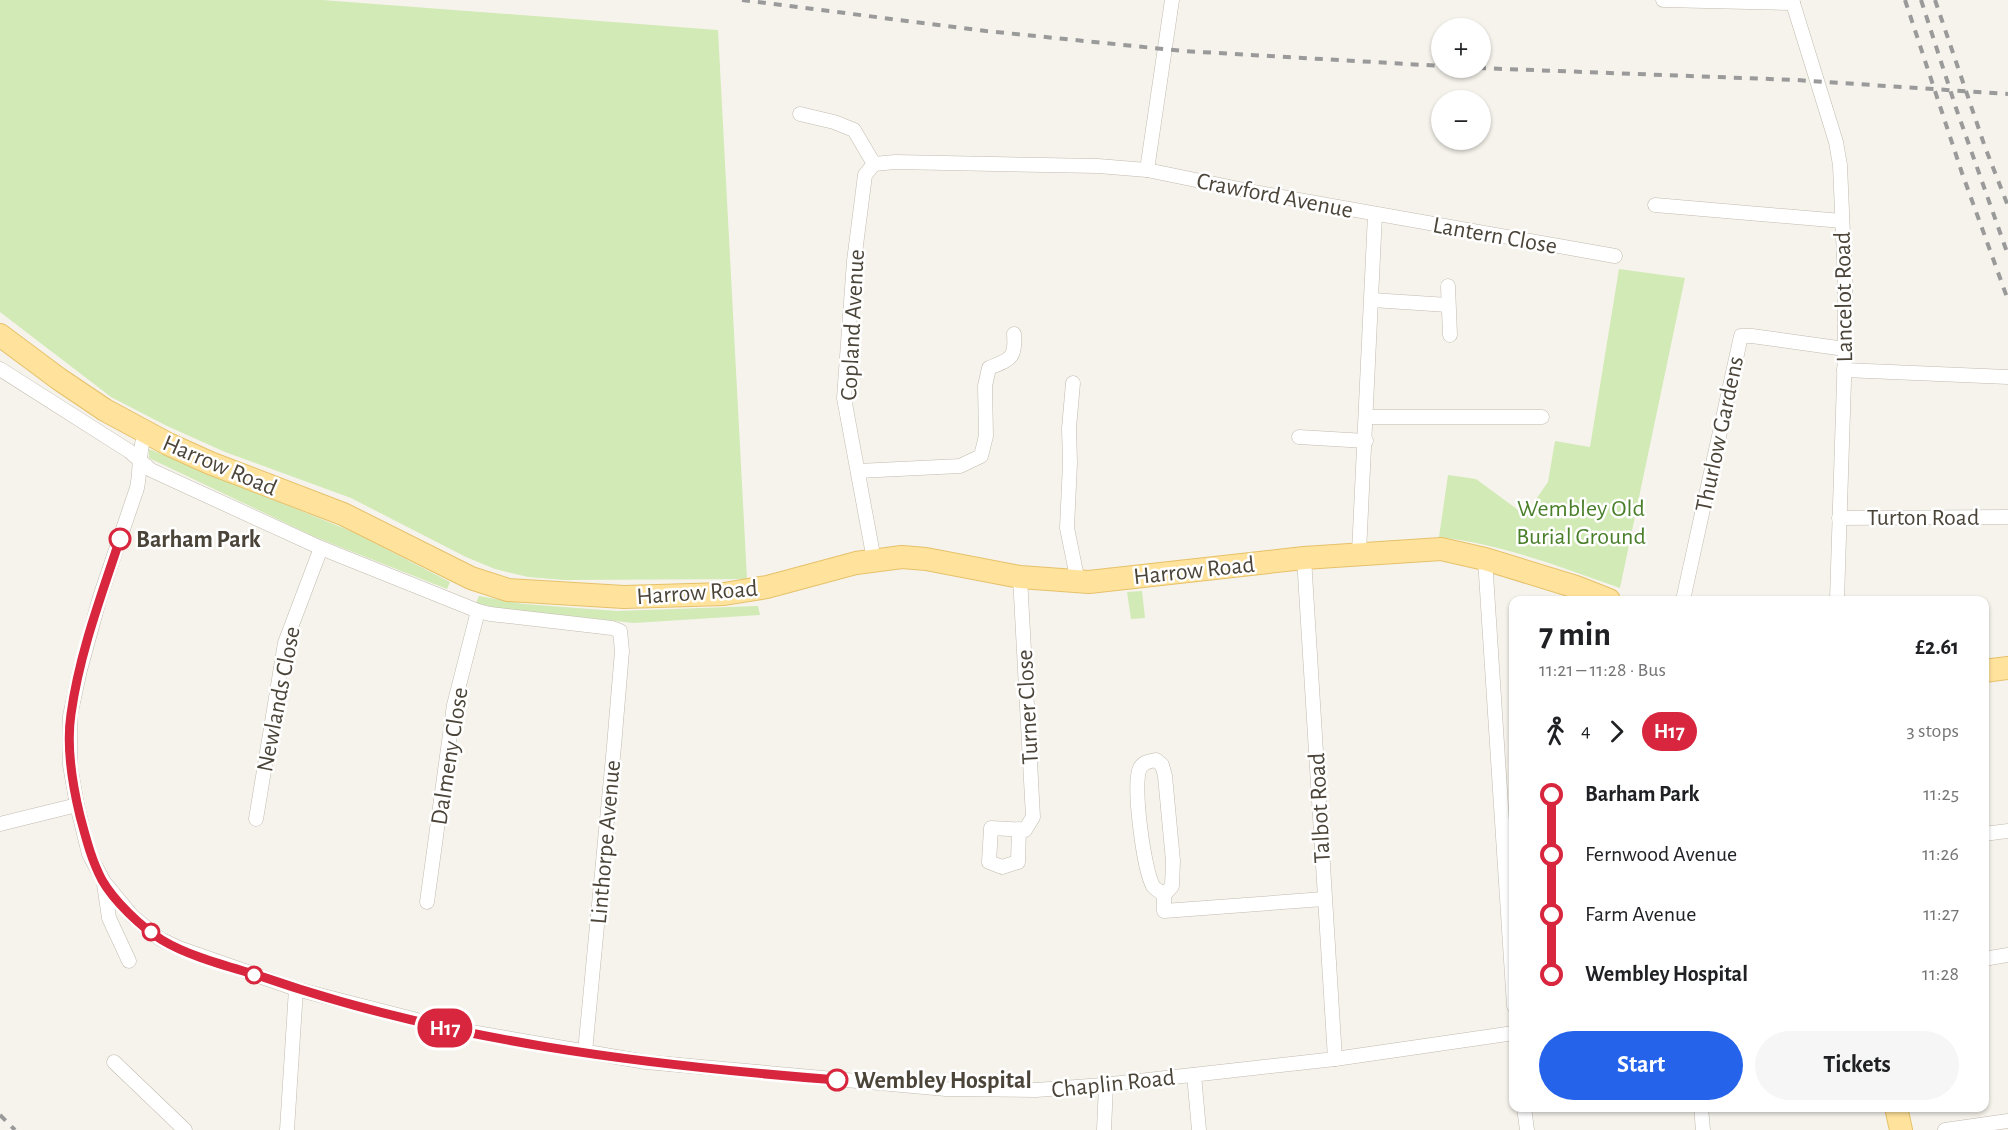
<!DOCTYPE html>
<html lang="en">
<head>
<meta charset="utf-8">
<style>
	body { margin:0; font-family:"Alegreya Sans",sans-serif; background:#f6f6f6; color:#202124; height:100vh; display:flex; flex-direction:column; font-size:22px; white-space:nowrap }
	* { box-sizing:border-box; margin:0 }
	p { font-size:20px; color:#757577 }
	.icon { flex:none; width:33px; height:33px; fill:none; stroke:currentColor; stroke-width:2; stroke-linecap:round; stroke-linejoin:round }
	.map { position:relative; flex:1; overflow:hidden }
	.panel { position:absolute; left:1509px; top:596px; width:480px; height:516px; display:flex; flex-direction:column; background:#fff; border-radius:12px; box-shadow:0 2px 4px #0004 }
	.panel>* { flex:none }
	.badge { padding:0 12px; border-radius:20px; font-size:21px; line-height:39px }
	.controls { position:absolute; left:1431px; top:18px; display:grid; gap:12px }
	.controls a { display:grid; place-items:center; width:60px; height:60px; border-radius:50%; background:#fff; box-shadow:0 2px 4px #0004; font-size:30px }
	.map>.badge { position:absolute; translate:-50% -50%; box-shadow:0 0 0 3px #fff }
	.legs { display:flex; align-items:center; gap:9px; height:66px; padding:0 30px; font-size:20px }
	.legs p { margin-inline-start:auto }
	.headline { display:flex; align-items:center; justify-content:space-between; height:102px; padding:0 30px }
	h1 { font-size:33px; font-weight:600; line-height:45px }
	.cta { display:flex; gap:12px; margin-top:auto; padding:12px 30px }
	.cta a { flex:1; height:69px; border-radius:36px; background:#2563eb; color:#fff; font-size:24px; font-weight:600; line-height:69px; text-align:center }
	.cta a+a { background:#f6f6f6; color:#202124 }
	ul { padding:0 30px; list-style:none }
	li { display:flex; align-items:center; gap:21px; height:60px; font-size:22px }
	li i { display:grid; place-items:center; width:9px; height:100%; margin:0 8px; background:currentColor }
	li i::after { content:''; width:15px; height:15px; margin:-8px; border:4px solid; border-radius:50%; background:#fff }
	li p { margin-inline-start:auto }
	li:first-child i { background:linear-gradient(#0000 50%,currentColor 0) }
	li:last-child i { background:linear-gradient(currentColor 50%,#0000 0) }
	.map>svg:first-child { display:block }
	.green { fill:#d2eab5 }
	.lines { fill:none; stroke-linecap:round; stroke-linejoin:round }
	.street-casing { stroke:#c2bbae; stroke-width:15 }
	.primary-casing { stroke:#e6c16a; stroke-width:24 }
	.street { stroke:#fff; stroke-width:14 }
	.primary { stroke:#ffe39c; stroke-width:22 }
	.rail { stroke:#9a9a9a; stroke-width:4; stroke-dasharray:8 8; stroke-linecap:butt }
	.line-1-casing { stroke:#fff; stroke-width:14 }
	.line-1 { stroke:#d7263d; stroke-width:9 }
	.stop-1-dot { fill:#fff; stroke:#d7263d; stroke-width:3 }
	.labels { text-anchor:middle; stroke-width:5; stroke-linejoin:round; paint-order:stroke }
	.street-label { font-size:24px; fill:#4b4439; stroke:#fff }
	.park-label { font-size:24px; fill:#4a7f2a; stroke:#fff }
	.stop-label { font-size:24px; font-weight:bold; fill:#4b4439; stroke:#fff; text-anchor:start }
</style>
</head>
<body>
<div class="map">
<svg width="2008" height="1130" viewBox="0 0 2008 1130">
	<rect width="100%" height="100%" fill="#f6f3ec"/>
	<g class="green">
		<path d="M 0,0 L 322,0 L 718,30 L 747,579 L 565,580 L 528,577 L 495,569 L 466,557 L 351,498 L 225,452 L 165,425 L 111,397 L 0,312 Z"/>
		<path d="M 1619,269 L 1685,278 L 1620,588 C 1560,567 1502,544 1439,537 L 1448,475 L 1476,479 L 1525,515 L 1548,482 L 1555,441 L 1590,447 Z"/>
		<path d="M 149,449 L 353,532 L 450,582 L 447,589 L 315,537 L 149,458 Z"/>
		<path d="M 1142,591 L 1145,618 L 1131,619 L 1127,592 Z"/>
		<path d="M 479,596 L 524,604 L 617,611 L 758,606 L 760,615 L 634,623 L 497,608 L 476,603 Z"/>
	</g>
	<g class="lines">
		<g class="street-casing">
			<g id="street">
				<path d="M 1663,0 L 1793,3"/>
				<path d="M 1792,0 L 1836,142 L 1840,165 L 1845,281 L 1845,349 L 1837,600"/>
				<path d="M 800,114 L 834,122 L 854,130 L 874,164"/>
				<path d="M 874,164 L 895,162 L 1098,166 L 1147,170 L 1259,193 L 1615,256"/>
				<path d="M 1147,170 L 1172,0"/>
				<path d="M 1655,205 L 1842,221"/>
				<path d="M 1448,286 L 1450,335"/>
				<path d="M 1372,300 L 1448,305"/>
				<path d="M 0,369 L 129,451 L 151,470 L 321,548 L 478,611 L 490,614 L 612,628 L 620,631 L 622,651 L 614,746 L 585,1052"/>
				<path d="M 1844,370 L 2008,377"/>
				<path d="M 1073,383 L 1069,428 L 1070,463 L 1067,528 L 1078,582"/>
				<path d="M 1366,417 L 1542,417"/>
				<path d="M 145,433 C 138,451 141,469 137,488 L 100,597 L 80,670 L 70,716 L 70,765 L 77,805 L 89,854 L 104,882 L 132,916 L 160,939 L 179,948 L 296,989 L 448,1028 L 646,1062 L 946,1089 L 1036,1090 L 1103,1085 L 1335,1059 L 1514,1033"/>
				<path d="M 1299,437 L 1366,441"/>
				<path d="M 858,471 L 960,466 L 981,456 L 986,436 L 985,386 L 989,368 C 1010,359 1016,359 1014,334"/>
				<path d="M 1839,518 L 2008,517"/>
				<path d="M 1359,553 L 1375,214"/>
				<path d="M 1304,558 L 1335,1059"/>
				<path d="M 1485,559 L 1514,1006"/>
				<path d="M 874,560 L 844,398 L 854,261 L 865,175 L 874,164"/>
				<path d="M 1683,600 L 1741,336 L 1752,336 L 1845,349"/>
				<path d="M 256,819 L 285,643 L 321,548"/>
				<path d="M 0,824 L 77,805"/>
				<path d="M 1019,829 L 1018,862 L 1002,867 L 989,862 L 991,828 L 1025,830 L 1033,817 L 1020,577"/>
				<path d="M 1984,834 L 2008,831"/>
				<path d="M 104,884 L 109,918 L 129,961"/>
				<path d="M 1164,895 C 1161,892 1155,889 1153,886 C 1144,870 1132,784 1140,768 C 1143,762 1150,761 1156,760 L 1162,765 L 1165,776 L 1173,861 L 1172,886 L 1164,895 L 1164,911 L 1324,899"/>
				<path d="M 427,902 L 454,705 L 478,611"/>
				<path d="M 1984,959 L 2008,955"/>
				<path d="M 114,1062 L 185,1130"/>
				<path d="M 1194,1075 L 1199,1130"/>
				<path d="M 1524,1107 L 1527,1130"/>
				<path d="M 1701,1107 L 1703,1130"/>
				<path d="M 287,1130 L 296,989"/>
				<path d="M 1104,1130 L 1106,1085"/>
				<path d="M 1945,1130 L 2008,1121"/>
			</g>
		</g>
		<g class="primary-casing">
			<g id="primary">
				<path d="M 0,335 L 59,379 L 105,410 L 168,444 L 210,463 L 343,514 L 471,578 L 508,590 L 624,597 L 724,594 L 767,587 L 856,563 L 902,557 L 926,559 L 1020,577 L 1089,582 L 1304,558 L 1441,549 L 1485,559 L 1576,587 L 1609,600"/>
				<path d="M 1984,671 L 2008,668"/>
				<path d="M 1896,1107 L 1901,1130"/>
			</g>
		</g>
		<use href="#street" class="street"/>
		<use href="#primary" class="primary"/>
		<g class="rail">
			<path d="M 742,0 L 986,31 L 1183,51 L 1442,66"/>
			<path d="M 1905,0 L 1962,173 L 2008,300"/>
			<path d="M 1921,0 L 1956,108 L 2008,255"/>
			<path d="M 1935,0 L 1985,147 L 2008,206"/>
			<path d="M 1478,68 L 1796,80 L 2008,94"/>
			<path d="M 0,1115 L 15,1130"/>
		</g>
	</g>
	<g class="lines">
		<g class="line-1-casing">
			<path id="line-1" d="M 120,539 C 101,596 79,655 71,714 C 66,747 72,783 80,816 C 86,838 91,859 102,880 C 114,901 141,927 162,940 C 190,957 231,967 263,977 C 447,1041 644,1065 837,1080"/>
		</g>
		<use href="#line-1" class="line-1"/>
	</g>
	<g class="stop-1-dot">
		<circle cx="120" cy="539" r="10"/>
		<circle cx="151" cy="932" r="8"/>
		<circle cx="254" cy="975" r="8"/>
		<circle cx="837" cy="1080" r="10"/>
	</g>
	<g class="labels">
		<g class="street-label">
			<text transform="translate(1275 195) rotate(11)" y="8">Crawford Avenue</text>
			<text transform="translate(1495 235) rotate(10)" y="8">Lantern Close</text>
			<text transform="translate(1843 297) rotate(-91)" y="8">Lancelot Road</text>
			<text transform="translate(852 325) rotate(-87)" y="8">Copland Avenue</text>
			<text transform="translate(1719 434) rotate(-78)" y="8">Thurlow Gardens</text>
			<text transform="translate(220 465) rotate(23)" y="8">Harrow Road</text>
			<text x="1923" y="525">Turton Road</text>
			<text transform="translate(1194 570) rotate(-6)" y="8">Harrow Road</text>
			<text transform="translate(697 592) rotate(-4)" y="8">Harrow Road</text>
			<text transform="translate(278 699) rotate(-79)" y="8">Newlands Close</text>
			<text transform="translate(1027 707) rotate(-93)" y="8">Turner Close</text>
			<text transform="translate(449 756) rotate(-81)" y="8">Dalmeny Close</text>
			<text transform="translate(1319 808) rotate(-93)" y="8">Talbot Road</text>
			<text transform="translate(605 842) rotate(-85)" y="8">Linthorpe Avenue</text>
			<text transform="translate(1113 1083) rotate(-6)" y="8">Chaplin Road</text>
		</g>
		<g class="park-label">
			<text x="1581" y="516">Wembley Old<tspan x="1581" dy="28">Burial Ground</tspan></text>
		</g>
		<g class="stop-label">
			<text x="136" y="547">Barham Park</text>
			<text x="854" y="1088">Wembley Hospital</text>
		</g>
	</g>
</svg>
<div class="controls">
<a>+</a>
<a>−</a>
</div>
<b class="badge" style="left:445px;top:1028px;background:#d7263d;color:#fff">H17</b>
<section class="panel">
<div class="headline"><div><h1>7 min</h1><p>11:21 – 11:28 · Bus</p></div><b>£2.61</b></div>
<div class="legs"><svg class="icon" aria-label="walk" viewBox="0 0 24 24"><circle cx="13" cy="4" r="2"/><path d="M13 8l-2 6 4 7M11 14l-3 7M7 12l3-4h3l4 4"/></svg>4<svg class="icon" aria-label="forward" viewBox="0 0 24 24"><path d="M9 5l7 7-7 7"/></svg><b class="badge" style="background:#d7263d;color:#fff">H17</b><p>3 stops</p></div>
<ul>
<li><i style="color:#d7263d"></i><b>Barham Park</b><p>11:25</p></li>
<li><i style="color:#d7263d"></i><span>Fernwood Avenue</span><p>11:26</p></li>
<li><i style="color:#d7263d"></i><span>Farm Avenue</span><p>11:27</p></li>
<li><i style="color:#d7263d"></i><b>Wembley Hospital</b><p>11:28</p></li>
</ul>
<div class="cta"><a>Start</a><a>Tickets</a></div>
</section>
</div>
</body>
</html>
